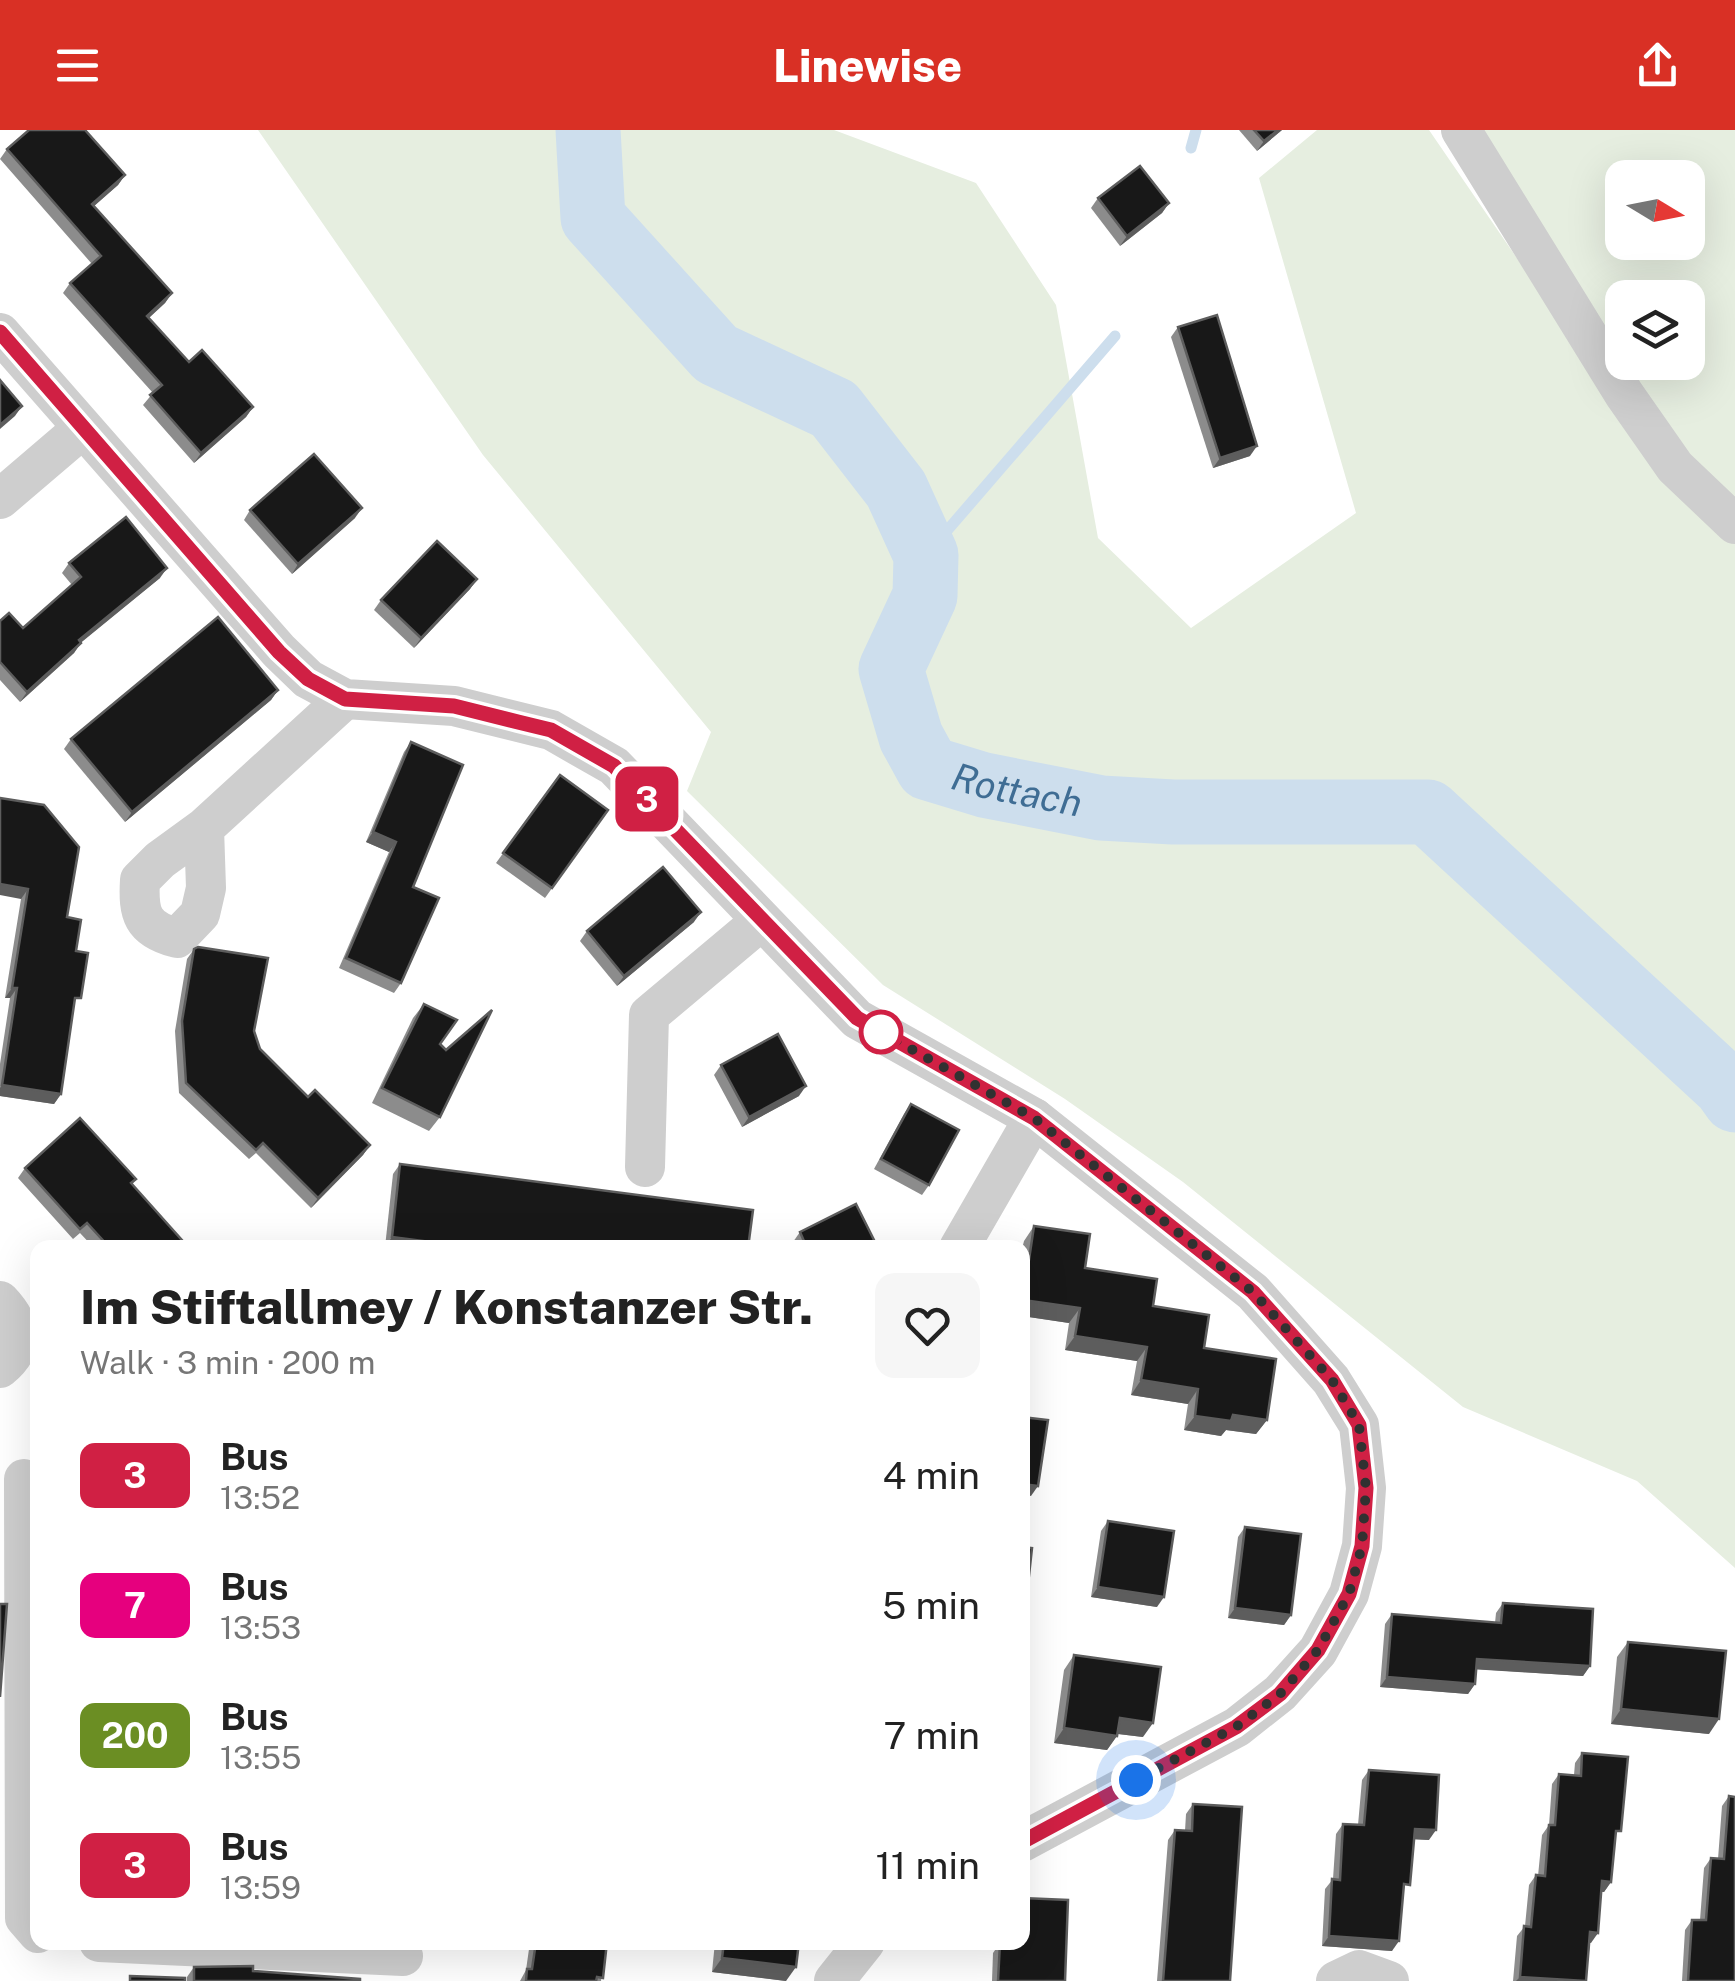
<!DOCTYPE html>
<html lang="en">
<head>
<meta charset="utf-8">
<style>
	body { margin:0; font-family:"Public Sans",sans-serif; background:#f6f6f6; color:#222; height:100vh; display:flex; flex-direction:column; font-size:38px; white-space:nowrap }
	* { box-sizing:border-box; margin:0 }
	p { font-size:32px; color:#767676 }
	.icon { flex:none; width:55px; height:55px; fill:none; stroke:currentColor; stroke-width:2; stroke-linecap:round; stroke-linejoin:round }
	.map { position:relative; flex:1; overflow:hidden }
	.sheet { position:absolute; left:30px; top:1110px; width:1000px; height:710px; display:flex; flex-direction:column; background:#fff; border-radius:20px; box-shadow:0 10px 40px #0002 }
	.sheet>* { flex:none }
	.badge { padding:0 20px; border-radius:15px; font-size:35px; line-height:65px }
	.needle { width:65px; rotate:100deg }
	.fabs { position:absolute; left:1605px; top:30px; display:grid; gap:20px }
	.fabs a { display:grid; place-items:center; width:100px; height:100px; border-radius:20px; background:#fff; box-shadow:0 10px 40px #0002; font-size:50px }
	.you { position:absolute; width:50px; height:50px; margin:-25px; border:8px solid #fff; border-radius:50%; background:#1a73e8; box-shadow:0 0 0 15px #1a73e833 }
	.map>.badge { position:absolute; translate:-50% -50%; box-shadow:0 0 0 5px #fff }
	.round { display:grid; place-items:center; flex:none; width:105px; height:105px; border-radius:20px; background:#f6f6f6 }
	.overview { display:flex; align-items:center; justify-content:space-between; height:170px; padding:0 50px }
	h1 { font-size:48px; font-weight:800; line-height:75px }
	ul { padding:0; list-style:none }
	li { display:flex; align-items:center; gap:30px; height:130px; padding:0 50px }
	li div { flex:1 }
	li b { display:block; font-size:38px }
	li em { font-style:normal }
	li .badge { min-width:110px; font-weight:700; text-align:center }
	header { display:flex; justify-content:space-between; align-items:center; height:130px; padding:0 50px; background:#d93025; color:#fff; font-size:45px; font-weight:800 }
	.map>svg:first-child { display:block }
	.green { fill:#e6eee0; fill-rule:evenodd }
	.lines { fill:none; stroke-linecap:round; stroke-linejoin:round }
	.stream { stroke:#cddeed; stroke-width:11 }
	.river { stroke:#cddeed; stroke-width:65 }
	.street { stroke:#cecece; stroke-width:40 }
	.wall { fill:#8c8c8c }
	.shaded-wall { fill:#5d5d5d }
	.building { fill:#181818; stroke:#5d5d5d; stroke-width:2.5 }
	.line-casing { stroke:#fff; stroke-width:22 }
	.line { stroke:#d02044; stroke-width:15 }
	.walk { stroke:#313131; stroke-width:10; stroke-dasharray:0 18 }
	.stop-dot { fill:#fff; stroke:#d02044; stroke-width:5 }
	.labels { text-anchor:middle; stroke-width:10; stroke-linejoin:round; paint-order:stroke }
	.water-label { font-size:38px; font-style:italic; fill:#3f6d94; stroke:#fff }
</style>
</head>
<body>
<header><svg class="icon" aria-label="menu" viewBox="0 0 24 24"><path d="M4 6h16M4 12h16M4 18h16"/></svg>Linewise<svg class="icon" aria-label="share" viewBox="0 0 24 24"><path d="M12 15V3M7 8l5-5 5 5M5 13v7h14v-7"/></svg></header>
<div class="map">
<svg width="1735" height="1851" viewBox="0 0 1735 1851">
	<rect width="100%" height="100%" fill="#fff"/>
	<g class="green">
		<path d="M 258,0 L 834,0 L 976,53 L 1056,175 L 1098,408 L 1191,498 L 1356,383 L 1259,48 L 1317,0 L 1429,0 L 1665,344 L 1735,414 L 1735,1438 L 1637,1351 L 1463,1277 L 1183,1052 L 1065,969 L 883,855 L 687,661 L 711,602 L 483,325 Z"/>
		<path d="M 1478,0 L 1735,0 L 1735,377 L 1685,330 L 1636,257 ZM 1622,48 L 1688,48 L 1688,112 L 1622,112 ZM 1622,168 L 1688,168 L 1688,232 L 1622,232 Z"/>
	</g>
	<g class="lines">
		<g class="stream">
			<path d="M 1191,18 L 1196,0"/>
			<path d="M 926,425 L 1115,206"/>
		</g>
		<path class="river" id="s1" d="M 588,0 L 593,88 L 716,224 L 834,279 L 896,359 L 926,425 L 925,466 L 891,539 L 911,607 L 928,638 L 984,655 L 1101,678 L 1173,682 L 1428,682 L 1725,956 L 1735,970"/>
		<g class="street">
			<path d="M 1461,0 L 1624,264 L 1675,337 L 1735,394"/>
			<path d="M 0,203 L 279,521 L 308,549 L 345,569 L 454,576 L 551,600 L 614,636 L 857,889 L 1034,988 L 1253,1162 L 1331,1250 L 1359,1295 L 1366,1358 L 1362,1416 L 1349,1464 L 1318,1521 L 1280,1563 L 1237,1597 L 1022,1712"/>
			<path d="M 0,369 L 82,299"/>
			<path d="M 204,698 L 206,758 L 200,784 L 177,808 C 142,799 138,784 140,750 L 160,730 L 204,698 L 345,569"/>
			<path d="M 645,1037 L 649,885 L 761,791"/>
			<path d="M 959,1118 L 1034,988"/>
			<path d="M 0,1171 C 22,1194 26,1217 0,1238"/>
			<path d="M 24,1349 L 25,1788 L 38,1803"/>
			<path d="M 99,1812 L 403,1826"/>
			<path d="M 834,1851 L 865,1812"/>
			<path d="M 1336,1851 L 1359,1840 L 1389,1851"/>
		</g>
	</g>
	<g class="wall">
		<path d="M 1239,0 L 1282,0 L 1257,21 Z"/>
		<path d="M 7,19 L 125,45 L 118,55 L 94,76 L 172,163 L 165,173 L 149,188 L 189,232 L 253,277 L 246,287 L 194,333 L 143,275 L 153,263 L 63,163 L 70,153 L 92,134 L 0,29 Z"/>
		<path d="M 1098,68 L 1169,73 L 1162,83 L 1120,116 L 1091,78 Z"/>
		<path d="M 1178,197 L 1250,326 L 1213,338 L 1171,207 Z"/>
		<path d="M 250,380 L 355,388 L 292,444 L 244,390 Z"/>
		<path d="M 69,433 L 160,448 L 81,512 L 74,523 L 20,572 L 0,550 L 0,491 L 23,498 L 72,455 L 62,443 Z"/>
		<path d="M 477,449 L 470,459 L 414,518 L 374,480 L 381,470 Z"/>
		<path d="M 278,560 L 271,570 L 125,692 L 64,619 L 71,609 Z"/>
		<path d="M 411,612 L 413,757 L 401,853 L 394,863 L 339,838 L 389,722 L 366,712 L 404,622 Z"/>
		<path d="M 560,645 L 608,680 L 545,768 L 496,733 Z"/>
		<path d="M 0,668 L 67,787 L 76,821 L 74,878 L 61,964 L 54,974 L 0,966 L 0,934 L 10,868 L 5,868 L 21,769 Z"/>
		<path d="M 694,792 L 617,856 L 580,811 L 587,801 Z"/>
		<path d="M 194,819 L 254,901 L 260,919 L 308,967 L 370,1015 L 363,1025 L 311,1078 L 256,1023 L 249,1029 L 179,963 L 175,901 L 187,829 Z"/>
		<path d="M 424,874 L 440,914 L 440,987 L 429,1001 L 372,973 L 413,888 Z"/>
		<path d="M 721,935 L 799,966 L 742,997 L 714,945 Z"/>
		<path d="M 911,974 L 929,1055 L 922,1065 L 874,1039 L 904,984 Z"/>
		<path d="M 400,1034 L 753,1080 L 385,1117 L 393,1044 Z"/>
		<path d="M 25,1038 L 136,1049 L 132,1055 L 189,1118 L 94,1118 L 80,1103 L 73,1109 L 18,1048 Z"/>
		<path d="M 1034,1096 L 1085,1138 L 1153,1176 L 1204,1218 L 1267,1290 L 1256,1304 L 1226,1300 L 1221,1306 L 1184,1300 L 1188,1274 L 1131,1265 L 1137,1231 L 1065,1220 L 1069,1193 L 1022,1186 L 1022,1119 L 1024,1111 Z"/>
		<path d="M 800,1102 L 878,1118 L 795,1118 L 793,1112 Z"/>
		<path d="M 1108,1391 L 1157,1477 L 1091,1467 L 1101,1401 Z"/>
		<path d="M 1245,1397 L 1291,1485 L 1284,1495 L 1228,1488 L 1238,1407 Z"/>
		<path d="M 1503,1473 L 1590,1536 L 1583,1546 L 1476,1539 L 1475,1554 L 1468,1564 L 1380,1557 L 1385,1494 L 1392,1484 L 1495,1493 L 1496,1483 Z"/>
		<path d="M 1628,1512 L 1709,1604 L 1611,1594 L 1617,1527 Z"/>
		<path d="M 1074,1525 L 1143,1607 L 1118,1604 L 1107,1620 L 1054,1613 L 1064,1540 Z"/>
		<path d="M 1582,1623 L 1615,1710 L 1611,1752 L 1604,1762 L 1601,1762 L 1598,1803 L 1590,1812 L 1586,1851 L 1513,1851 L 1517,1806 L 1525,1796 L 1529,1755 L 1536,1745 L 1538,1746 L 1542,1705 L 1549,1695 L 1552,1654 L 1559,1644 L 1574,1645 L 1575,1633 Z"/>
		<path d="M 1369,1640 L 1429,1710 L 1414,1709 L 1392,1821 L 1322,1816 L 1325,1759 L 1333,1749 L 1336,1704 L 1343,1694 L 1358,1695 L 1362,1650 Z"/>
		<path d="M 1729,1666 L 1735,1851 L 1682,1851 L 1685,1800 L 1692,1790 L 1700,1790 L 1704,1738 L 1711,1728 L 1718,1729 L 1722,1676 Z"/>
		<path d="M 1193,1674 L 1230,1851 L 1157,1851 L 1168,1710 L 1175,1700 L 1185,1701 L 1186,1684 Z"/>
		<path d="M 530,1812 L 607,1812 L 601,1851 L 520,1851 L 526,1840 Z"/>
		<path d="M 715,1812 L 799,1812 L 786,1851 L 712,1842 Z"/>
		<path d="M 1008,1812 L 1022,1812 L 1065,1851 L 992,1851 L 993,1823 L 1000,1813 Z"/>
		<path d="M 194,1837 L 253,1841 L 360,1851 L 187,1851 L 187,1847 Z"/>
	</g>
	<g class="shaded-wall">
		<path d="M 1278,0 L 1282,0 L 1257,21 L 1264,11 Z"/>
		<path d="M 125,45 L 118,55 L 85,84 L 92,74 Z"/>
		<path d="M 1169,73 L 1162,83 L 1120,116 L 1127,106 Z"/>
		<path d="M 172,163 L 165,173 L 140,196 L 147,186 Z"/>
		<path d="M 22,276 L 15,286 L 0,299 L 0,295 Z"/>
		<path d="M 253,277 L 246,287 L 194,333 L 201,323 Z"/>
		<path d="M 1257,316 L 1250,326 L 1213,338 L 1220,328 Z"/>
		<path d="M 362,378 L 355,388 L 292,444 L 298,434 Z"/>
		<path d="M 167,438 L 160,448 L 72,520 L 79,510 Z"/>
		<path d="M 477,449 L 470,459 L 414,518 L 421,508 Z"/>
		<path d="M 81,513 L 74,523 L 20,572 L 27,562 Z"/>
		<path d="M 278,560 L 271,570 L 125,692 L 132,682 Z"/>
		<path d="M 373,702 L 396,712 L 389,722 L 366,712 Z"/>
		<path d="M 0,754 L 28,759 L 21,769 L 0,765 Z"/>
		<path d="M 701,782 L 694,792 L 617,856 L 624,846 Z"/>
		<path d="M 12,858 L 17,858 L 10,868 L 5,868 Z"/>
		<path d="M 2,955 L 61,964 L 54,974 L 0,966 L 0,958 Z"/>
		<path d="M 806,956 L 799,966 L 742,997 L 749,987 Z"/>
		<path d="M 370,1015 L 363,1025 L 311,1078 L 318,1068 Z"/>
		<path d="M 392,1107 L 477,1118 L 385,1117 Z"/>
		<path d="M 1022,1170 L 1080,1178 L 1069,1193 L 1022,1186 Z"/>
		<path d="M 1075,1206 L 1147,1217 L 1137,1231 L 1065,1220 Z"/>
		<path d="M 1141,1250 L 1198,1259 L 1188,1274 L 1131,1265 Z"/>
		<path d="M 1233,1285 L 1267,1290 L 1256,1304 L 1226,1300 L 1221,1306 L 1184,1300 L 1195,1286 Z"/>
		<path d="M 1022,1354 L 1038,1356 L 1031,1366 L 1022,1364 Z"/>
		<path d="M 1098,1457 L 1164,1467 L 1157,1477 L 1091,1467 Z"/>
		<path d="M 1235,1478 L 1291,1485 L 1284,1495 L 1228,1488 Z"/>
		<path d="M 1477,1529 L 1590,1536 L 1583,1546 L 1470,1539 Z"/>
		<path d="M 1387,1547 L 1475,1554 L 1468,1564 L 1380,1557 Z"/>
		<path d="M 1621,1579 L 1719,1589 L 1709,1604 L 1611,1594 Z"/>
		<path d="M 1120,1588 L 1153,1593 L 1143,1607 L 1110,1603 Z"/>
		<path d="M 1064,1598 L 1117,1606 L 1107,1620 L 1054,1613 Z"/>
		<path d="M 1415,1699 L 1436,1700 L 1429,1710 L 1408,1709 Z"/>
		<path d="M 1602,1751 L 1611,1752 L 1604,1762 L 1595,1761 Z"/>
		<path d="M 1590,1802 L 1598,1803 L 1591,1813 L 1584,1812 Z"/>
		<path d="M 1329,1806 L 1399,1811 L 1392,1821 L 1322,1816 Z"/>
		<path d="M 722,1828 L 796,1837 L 786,1851 L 712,1842 Z"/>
		<path d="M 1520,1847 L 1568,1851 L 1516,1851 Z"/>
	</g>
	<g class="building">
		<path d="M 29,0 L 85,0 L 125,45 L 92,74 L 172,163 L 147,186 L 189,232 L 202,220 L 253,277 L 201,323 L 150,265 L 162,255 L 70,153 L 101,126 L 7,19 Z"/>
		<path d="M 1254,0 L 1278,0 L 1264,11 Z"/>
		<path d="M 1140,36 L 1169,73 L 1127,106 L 1098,68 Z"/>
		<path d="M 1217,185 L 1257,316 L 1220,328 L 1178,197 Z"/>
		<path d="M 0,250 L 22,276 L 0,295 Z"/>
		<path d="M 314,324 L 362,378 L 298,434 L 250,380 Z"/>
		<path d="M 126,387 L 167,438 L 79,510 L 81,513 L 27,562 L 0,532 L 0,491 L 9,483 L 23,498 L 81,447 L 69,433 Z"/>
		<path d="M 437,411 L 477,449 L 421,508 L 381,470 Z"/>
		<path d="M 218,487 L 278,560 L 132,682 L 71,609 Z"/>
		<path d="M 411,612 L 463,635 L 413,757 L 439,768 L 401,853 L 346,828 L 396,712 L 373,702 Z"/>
		<path d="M 560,645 L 608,680 L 552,758 L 503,723 Z"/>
		<path d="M 0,668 L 44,675 L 79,717 L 67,787 L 81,790 L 76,821 L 88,823 L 81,868 L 75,868 L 61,964 L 2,955 L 17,858 L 12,858 L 28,759 L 0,754 Z"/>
		<path d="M 663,737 L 701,782 L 624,846 L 587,801 Z"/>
		<path d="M 198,817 L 268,828 L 254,901 L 260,919 L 308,967 L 315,960 L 370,1015 L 318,1068 L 263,1013 L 256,1020 L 186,953 L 182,891 L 194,819 Z"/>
		<path d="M 424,874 L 457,890 L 440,914 L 446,920 L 492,880 L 440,987 L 382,958 Z"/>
		<path d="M 778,904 L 806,956 L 749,987 L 721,935 Z"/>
		<path d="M 911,974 L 959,1000 L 929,1055 L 881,1029 Z"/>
		<path d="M 80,988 L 136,1049 L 131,1053 L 189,1118 L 110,1118 L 87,1093 L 80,1099 L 25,1038 Z"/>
		<path d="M 400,1034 L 753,1080 L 748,1118 L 477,1118 L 392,1107 Z"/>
		<path d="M 856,1074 L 878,1118 L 807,1118 L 800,1102 Z"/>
		<path d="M 1034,1096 L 1090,1104 L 1085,1138 L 1157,1149 L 1153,1176 L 1209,1185 L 1204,1218 L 1276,1229 L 1267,1290 L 1233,1285 L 1231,1291 L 1195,1286 L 1198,1259 L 1141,1250 L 1147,1217 L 1075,1206 L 1080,1178 L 1023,1170 Z"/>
		<path d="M 1022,1287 L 1048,1290 L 1038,1356 L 1022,1354 Z"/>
		<path d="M 1108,1391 L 1174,1401 L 1164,1467 L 1098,1457 Z"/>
		<path d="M 1245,1397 L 1301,1404 L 1291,1485 L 1235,1478 Z"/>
		<path d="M 1022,1417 L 1032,1418 L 1025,1482 L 1022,1482 Z"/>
		<path d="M 1503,1473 L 1593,1479 L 1590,1536 L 1477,1529 L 1475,1554 L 1387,1547 L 1392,1484 L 1501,1493 Z"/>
		<path d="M 0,1474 L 7,1474 L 0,1567 Z"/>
		<path d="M 1628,1512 L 1726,1521 L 1719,1589 L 1621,1579 Z"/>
		<path d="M 1074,1525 L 1161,1537 L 1153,1593 L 1120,1588 L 1117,1606 L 1064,1598 Z"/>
		<path d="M 1022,1594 L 1027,1594 L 1022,1626 Z"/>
		<path d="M 1582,1623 L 1628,1627 L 1621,1701 L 1616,1701 L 1611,1752 L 1602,1751 L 1598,1803 L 1590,1802 L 1586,1851 L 1520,1847 L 1524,1796 L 1531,1797 L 1536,1745 L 1545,1746 L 1549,1695 L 1555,1695 L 1559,1644 L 1581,1646 Z"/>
		<path d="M 1369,1640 L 1439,1645 L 1436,1700 L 1415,1699 L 1410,1755 L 1404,1754 L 1399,1811 L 1329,1806 L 1332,1749 L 1340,1750 L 1343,1694 L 1364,1695 Z"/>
		<path d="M 1729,1666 L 1735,1667 L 1735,1851 L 1688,1851 L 1692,1790 L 1706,1790 L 1711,1728 L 1724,1729 Z"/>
		<path d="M 1193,1674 L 1242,1677 L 1230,1851 L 1163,1851 L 1175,1700 L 1192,1701 Z"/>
		<path d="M 1022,1768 L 1068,1770 L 1065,1851 L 998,1851 L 1000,1813 L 1022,1812 Z"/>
		<path d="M 536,1812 L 607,1812 L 603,1848 L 597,1847 L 596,1851 L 526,1851 L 527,1839 L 532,1839 Z"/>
		<path d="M 724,1812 L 799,1812 L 796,1837 L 722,1828 Z"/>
		<path d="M 253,1836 L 253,1841 L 360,1849 L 360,1851 L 194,1851 L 194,1837 Z"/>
		<path d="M 130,1846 L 185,1848 L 185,1851 L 130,1851 Z"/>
	</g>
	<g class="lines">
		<g class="line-casing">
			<path id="line" d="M 0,202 L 279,522 L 308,549 L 345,569 L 454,576 L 518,592 L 551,600 L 614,636 L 857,888 L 1034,988 L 1253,1162 L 1332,1250 L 1359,1295 L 1366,1358 L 1362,1416 L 1349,1464 L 1318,1520 L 1280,1564 L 1236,1597 L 1022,1712"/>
		</g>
		<use href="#line" class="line"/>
		<path class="walk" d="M 881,902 L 1034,988 L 1253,1162 L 1332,1250 L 1359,1295 L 1366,1358 L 1362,1416 L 1349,1464 L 1318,1520 L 1280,1564 L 1236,1597 L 1136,1650"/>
	</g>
	<circle class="stop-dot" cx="881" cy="902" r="20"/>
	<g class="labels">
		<g class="water-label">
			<text dy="13" stroke="none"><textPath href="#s1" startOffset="895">Rottach</textPath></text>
		</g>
	</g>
</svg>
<div class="fabs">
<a><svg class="needle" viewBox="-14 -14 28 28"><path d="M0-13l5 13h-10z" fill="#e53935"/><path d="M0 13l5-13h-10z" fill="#767676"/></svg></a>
<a><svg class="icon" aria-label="layers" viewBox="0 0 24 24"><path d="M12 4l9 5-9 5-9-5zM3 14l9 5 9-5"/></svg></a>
</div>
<div class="you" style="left:1136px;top:1650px"></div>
<b class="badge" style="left:647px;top:669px;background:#d02044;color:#fff">3</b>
<section class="sheet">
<div class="overview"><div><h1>Im Stiftallmey / Konstanzer Str.</h1><p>Walk · 3 min · 200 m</p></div><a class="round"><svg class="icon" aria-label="heart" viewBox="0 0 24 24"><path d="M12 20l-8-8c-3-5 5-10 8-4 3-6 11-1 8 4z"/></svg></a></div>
<ul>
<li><span class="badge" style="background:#d02044;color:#fff">3</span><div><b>Bus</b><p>13:52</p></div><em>4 min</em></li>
<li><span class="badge" style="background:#e6007e;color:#fff">7</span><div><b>Bus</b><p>13:53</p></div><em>5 min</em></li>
<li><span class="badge" style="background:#6b8e23;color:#fff">200</span><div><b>Bus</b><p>13:55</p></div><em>7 min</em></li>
<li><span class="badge" style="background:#d02044;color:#fff">3</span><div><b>Bus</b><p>13:59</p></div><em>11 min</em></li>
</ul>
</section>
</div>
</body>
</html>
